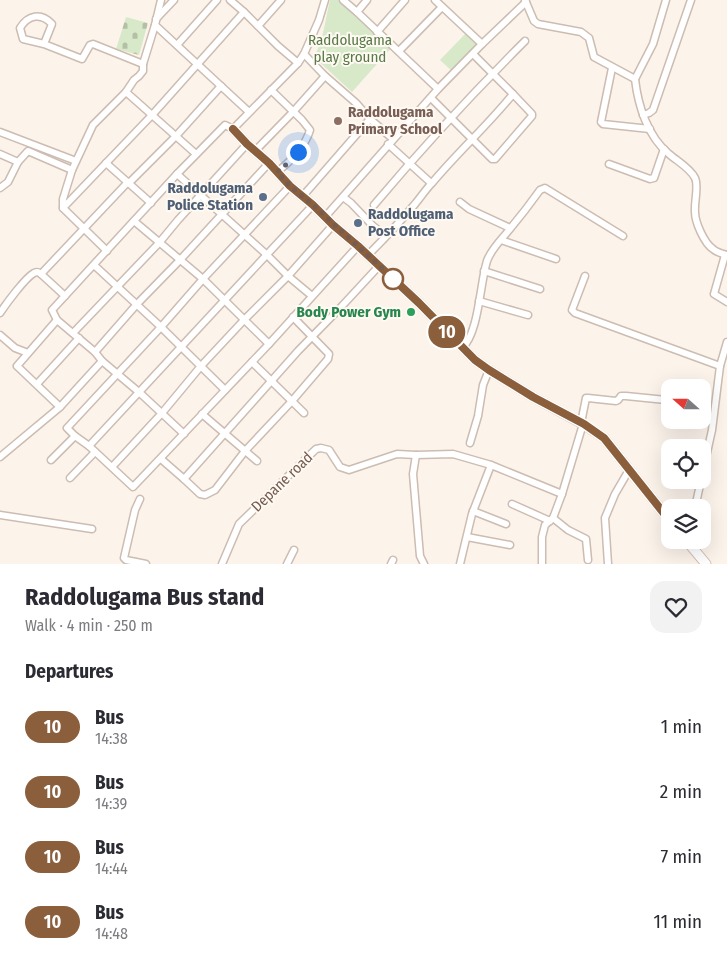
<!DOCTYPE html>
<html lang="en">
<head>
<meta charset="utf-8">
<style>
	body { margin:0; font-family:"Fira Sans Condensed",sans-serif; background:#f2f2f3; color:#2b2b33; height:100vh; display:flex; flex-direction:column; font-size:19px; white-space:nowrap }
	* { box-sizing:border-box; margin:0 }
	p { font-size:16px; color:#7c7c81 }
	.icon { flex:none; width:28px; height:28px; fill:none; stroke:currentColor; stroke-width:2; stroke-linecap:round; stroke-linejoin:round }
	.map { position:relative; height:564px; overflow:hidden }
	.panel { display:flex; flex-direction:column; background:#fff; flex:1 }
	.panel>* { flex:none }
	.badge { padding:0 10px; border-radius:16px; font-size:18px; line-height:32px }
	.needle { width:32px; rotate:291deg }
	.buttons { position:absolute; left:661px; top:379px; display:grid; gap:10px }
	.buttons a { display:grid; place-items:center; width:50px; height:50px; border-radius:10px; background:#fff; box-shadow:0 5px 20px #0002; font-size:25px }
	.you { position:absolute; width:25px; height:25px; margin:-12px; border:4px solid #fff; border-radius:50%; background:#1a73e8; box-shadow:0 0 0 8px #1a73e833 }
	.map>.badge { position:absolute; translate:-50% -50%; box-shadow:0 0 0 2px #fff }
	h2 { padding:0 25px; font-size:19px; line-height:45px }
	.round { display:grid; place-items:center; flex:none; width:52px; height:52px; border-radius:15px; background:#f2f2f3 }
	.summary { display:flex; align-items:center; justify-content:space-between; height:85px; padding:0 25px }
	h1 { font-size:24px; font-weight:700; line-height:38px }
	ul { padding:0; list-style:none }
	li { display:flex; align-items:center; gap:15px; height:65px; padding:0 25px }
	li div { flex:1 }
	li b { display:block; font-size:19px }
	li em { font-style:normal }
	li .badge { min-width:55px; font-weight:700; text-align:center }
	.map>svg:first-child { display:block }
	.cemetery { fill:url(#cemetery-stones) }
	.park { fill:#d8e9ca }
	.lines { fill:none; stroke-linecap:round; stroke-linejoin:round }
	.street-casing { stroke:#cdbcb1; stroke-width:9 }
	.secondary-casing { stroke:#d3beb1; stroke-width:11 }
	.street { stroke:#fff; stroke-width:6 }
	.secondary { stroke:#fff; stroke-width:9 }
	.line-casing { stroke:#fff; stroke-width:11 }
	.line { stroke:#8b5e3c; stroke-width:8 }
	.walk { stroke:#765b4f; stroke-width:5; stroke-dasharray:0 9 }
	.education-dot { fill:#8d6e63; stroke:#fef9f2; stroke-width:2 }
	.service-dot { fill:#5c6f8a; stroke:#fef9f2; stroke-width:2 }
	.stop-dot { fill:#fff; stroke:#8b5e3c; stroke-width:2.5 }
	.leisure-dot { fill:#2e9e5b; stroke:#fef9f2; stroke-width:2 }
	.labels { text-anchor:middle; stroke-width:4; stroke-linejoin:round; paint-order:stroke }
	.park-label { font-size:15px; fill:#597a48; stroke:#fef9f2 }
	.education-label { font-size:15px; font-weight:bold; fill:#785e54; stroke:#fef9f2; text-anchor:start }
	.service-label { font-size:15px; font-weight:bold; fill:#4e5e75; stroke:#fef9f2; text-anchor:end }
	.leisure-label { font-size:15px; font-weight:bold; fill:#27864d; stroke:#fef9f2; text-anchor:end }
	.street-label { font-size:15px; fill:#765b4f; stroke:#fef9f2 }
</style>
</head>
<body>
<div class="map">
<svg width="727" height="564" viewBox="0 0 727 564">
	<defs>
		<pattern id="cemetery-stones" width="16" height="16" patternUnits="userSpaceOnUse" patternTransform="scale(1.25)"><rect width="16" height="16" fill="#d8e9ca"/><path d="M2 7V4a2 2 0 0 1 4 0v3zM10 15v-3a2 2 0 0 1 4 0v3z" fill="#b4c0a6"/></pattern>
	</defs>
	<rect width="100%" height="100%" fill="#fcf4eb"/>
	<path class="cemetery" d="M 126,17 L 148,23 L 139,55 L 116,49 Z"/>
	<g class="park">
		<path d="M 330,0 L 338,0 L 346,4 L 393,46 L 352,92 L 314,57 C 324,39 325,20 330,0 Z"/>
		<path d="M 466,33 L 480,45 L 453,72 L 440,60 Z"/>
	</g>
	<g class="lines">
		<g class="street-casing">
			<g id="street">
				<path d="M 161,0 L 155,25 L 249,112"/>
				<path d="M 343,0 L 357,12 L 438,89"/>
				<path d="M 435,0 L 482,44"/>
				<path d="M 525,0 L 534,21 L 538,24 L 581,32 L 589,38 L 594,57 L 635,79"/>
				<path d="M 244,12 L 278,46 L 298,63"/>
				<path d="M 357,12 L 367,0"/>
				<path d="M 156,19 L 174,0"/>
				<path d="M 258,26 L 281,0"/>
				<path d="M 377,32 L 405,0"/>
				<path d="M 44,44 L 52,24 C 41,12 28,15 20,28 L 23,39 L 44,44 L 82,59 L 90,45 L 93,44 L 143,64"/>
				<path d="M 177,45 L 217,0"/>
				<path d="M 399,51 L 442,7"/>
				<path d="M 304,54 L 325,76 L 356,103 L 370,119 L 393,139"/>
				<path d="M 473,54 L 513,94"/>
				<path d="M 612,68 L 601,122 L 603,124 L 650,129"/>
				<path d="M 635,79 C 638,106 648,137 669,154 C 677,161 690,168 695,178 C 699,186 694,202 695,212 C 695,222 704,243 713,249 C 716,252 723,254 727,255"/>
				<path d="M 635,79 L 653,44 L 666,0"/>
				<path d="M 271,90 L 302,120 L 310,130 C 305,147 291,161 277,172"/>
				<path d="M 126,92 L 196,154"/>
				<path d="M 643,115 L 649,113 L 653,110 L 691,0"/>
				<path d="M 0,132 L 76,161"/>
				<path d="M 388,144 L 431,183"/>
				<path d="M 255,151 L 293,112 L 325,76"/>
				<path d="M 0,154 L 18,162 L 28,151 L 72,170"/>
				<path d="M 106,163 L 151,203"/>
				<path d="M 609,164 L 650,179 L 654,178 L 664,149"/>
				<path d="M 177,174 L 266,254 L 288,276 L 312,296"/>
				<path d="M 129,183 L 176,136 L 221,86"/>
				<path d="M 0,188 L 8,182 L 18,162"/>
				<path d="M 302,197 L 370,119"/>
				<path d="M 343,197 L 351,203 L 373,226 L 386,236"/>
				<path d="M 460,202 L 469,209 L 510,228"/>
				<path d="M 374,205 C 422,148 472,94 525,41"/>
				<path d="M 63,208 L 63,199 L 72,170 L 93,125 L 126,92 L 134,80 L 139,76 L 143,71 L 143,64 L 155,25"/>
				<path d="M 325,217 L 438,89 L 482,44 L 526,2"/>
				<path d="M 134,221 L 203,279 L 269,344"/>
				<path d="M 501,240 L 556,259"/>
				<path d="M 107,251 L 63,208 L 153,114 L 244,12 L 230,0"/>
				<path d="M 368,255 C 384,239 400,222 415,204 C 421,197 426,189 432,183 C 458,152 487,126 513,94 L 532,114 L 532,116 L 495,159 L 492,159 L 431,98"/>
				<path d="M 725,255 L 714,294 L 727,302"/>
				<path d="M 94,265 L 161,327 L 225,390"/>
				<path d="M 484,271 L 540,289"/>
				<path d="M 41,274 L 128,182"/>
				<path d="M 585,276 L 572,310 L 575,313 L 720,366"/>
				<path d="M 479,301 L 528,315"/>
				<path d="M 0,313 C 6,304 25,278 34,273 C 38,271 38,272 41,274 L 65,296"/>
				<path d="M 57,320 L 17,366 L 60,407"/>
				<path d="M 73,333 L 159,243 L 178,220 L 247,144"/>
				<path d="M 0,335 L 15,348 L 28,353"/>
				<path d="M 462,348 C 479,334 480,282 487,261 C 491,249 502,239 509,230 C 520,217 530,204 540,190 L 545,188 L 623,236"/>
				<path d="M 95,352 L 57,320 L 52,310 L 177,174 L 225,125 L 233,129 L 298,63 L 304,54 L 319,20 L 325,0"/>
				<path d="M 252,362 L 304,413"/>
				<path d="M 37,384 L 79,338"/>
				<path d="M 202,414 L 257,461"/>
				<path d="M 581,423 L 586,398 L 588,398 L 616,401 L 618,400 L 621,396 L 626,396 L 666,400"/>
				<path d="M 184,434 L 140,393 L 102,361 L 95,352 L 137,304 L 180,260 L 269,163"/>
				<path d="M 75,436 L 89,446 L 133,487 L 269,344 L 358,246"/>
				<path d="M 470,443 L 478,416 L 483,385 L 489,370"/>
				<path d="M 89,446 L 313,205"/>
				<path d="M 416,455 L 413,474 L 420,556 L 424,564"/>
				<path d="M 0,457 L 60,407 L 102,361"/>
				<path d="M 161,459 L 184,479 L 298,351 L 342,306 L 379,266"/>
				<path d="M 51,460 L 75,436 L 67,428 L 161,327 L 203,279 L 290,186"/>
				<path d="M 112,467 L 162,413 L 201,366 L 244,320 L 288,276 L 333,225"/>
				<path d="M 702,475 L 712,430 L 720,366 L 727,342"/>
				<path d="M 70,478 L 95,452"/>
				<path d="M 184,479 L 200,494 L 205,495 L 215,490 L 245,451 L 292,401 L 328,359 L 329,354 L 293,317"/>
				<path d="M 140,499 L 135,510 L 124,558 L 126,560 L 146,564"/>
				<path d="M 512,504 L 550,521"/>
				<path d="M 695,508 L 701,480"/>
				<path d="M 473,511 L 506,524"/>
				<path d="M 0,515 L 92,529"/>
				<path d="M 553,518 L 568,530 L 586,539 L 588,560"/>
				<path d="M 467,537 L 510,545"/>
				<path d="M 222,564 L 239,524 L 316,449 L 321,448 L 329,450 L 340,467 L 349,470 L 397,454 L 416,455 L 453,454 L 491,465 L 562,494"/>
				<path d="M 287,564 L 294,550"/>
				<path d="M 391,564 L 393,560"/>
				<path d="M 460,564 L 472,514 L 491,465"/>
				<path d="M 542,564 L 542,537 L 545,525 L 553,518 L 562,494 L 583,424"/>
				<path d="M 608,564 L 605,518 L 615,494 L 629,470"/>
			</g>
		</g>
		<g class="secondary-casing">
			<g id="secondary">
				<path d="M 233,129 L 247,144 L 269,163 L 290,186 L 313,205 L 333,225 L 358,246 L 419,303 L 475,360 L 489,370 L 533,397 L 583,424 L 604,438 L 670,521"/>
				<path d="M 686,540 L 706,564"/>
			</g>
		</g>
		<use href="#street" class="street"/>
		<use href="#secondary" class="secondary"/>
	</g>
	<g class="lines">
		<g class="line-casing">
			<path id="line" d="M 233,129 L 247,144 L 269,163 L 290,186 L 313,205 L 333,225 L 358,246 L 419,303 L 475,360 L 489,370 L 533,397 L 584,424 L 604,438 L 670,521"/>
		</g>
		<use href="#line" class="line"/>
		<path class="walk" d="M 298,152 L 288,163 L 277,172 L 290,186 L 313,205 L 397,282 L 393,279"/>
	</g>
	<circle class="education-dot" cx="338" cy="121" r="5"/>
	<g class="service-dot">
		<circle cx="263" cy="197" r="5"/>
		<circle cx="358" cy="223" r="5"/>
	</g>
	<circle class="stop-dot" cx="393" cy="279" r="10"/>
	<circle class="leisure-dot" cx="411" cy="312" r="5"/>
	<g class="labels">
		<g class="park-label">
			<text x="350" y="45">Raddolugama<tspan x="350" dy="17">play ground</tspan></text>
		</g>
		<g class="education-label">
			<text x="348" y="117">Raddolugama<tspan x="348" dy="17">Primary School</tspan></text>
		</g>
		<g class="service-label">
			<text x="253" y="193">Raddolugama<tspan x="253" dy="17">Police Station</tspan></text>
			<text x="368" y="219" text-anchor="start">Raddolugama<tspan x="368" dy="17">Post Office</tspan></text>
		</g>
		<g class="leisure-label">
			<text x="401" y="317">Body Power Gym</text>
		</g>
		<g class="street-label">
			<text transform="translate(282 482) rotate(-44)" y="5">Depane road</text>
		</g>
	</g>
</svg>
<div class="buttons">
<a><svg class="needle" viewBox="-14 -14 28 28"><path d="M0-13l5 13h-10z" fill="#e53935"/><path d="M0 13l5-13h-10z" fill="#7c7c81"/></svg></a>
<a><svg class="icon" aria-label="locate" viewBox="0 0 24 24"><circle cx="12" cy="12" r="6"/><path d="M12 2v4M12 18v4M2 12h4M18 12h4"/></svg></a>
<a><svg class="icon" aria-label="layers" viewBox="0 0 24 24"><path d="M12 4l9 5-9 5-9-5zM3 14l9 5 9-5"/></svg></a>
</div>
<div class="you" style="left:298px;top:152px"></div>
<b class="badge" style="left:447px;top:332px;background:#8b5e3c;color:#fff">10</b>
</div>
<section class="panel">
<div class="summary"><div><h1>Raddolugama Bus stand</h1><p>Walk · 4 min · 250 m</p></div><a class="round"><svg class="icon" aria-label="heart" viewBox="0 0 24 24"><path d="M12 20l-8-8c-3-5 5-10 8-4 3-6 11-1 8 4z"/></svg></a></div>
<h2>Departures</h2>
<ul>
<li><span class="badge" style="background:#8b5e3c;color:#fff">10</span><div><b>Bus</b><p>14:38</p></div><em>1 min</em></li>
<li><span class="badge" style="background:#8b5e3c;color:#fff">10</span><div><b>Bus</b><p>14:39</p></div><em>2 min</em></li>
<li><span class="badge" style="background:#8b5e3c;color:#fff">10</span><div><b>Bus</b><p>14:44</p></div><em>7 min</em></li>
<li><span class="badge" style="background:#8b5e3c;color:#fff">10</span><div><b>Bus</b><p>14:48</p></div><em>11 min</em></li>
</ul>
</section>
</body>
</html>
